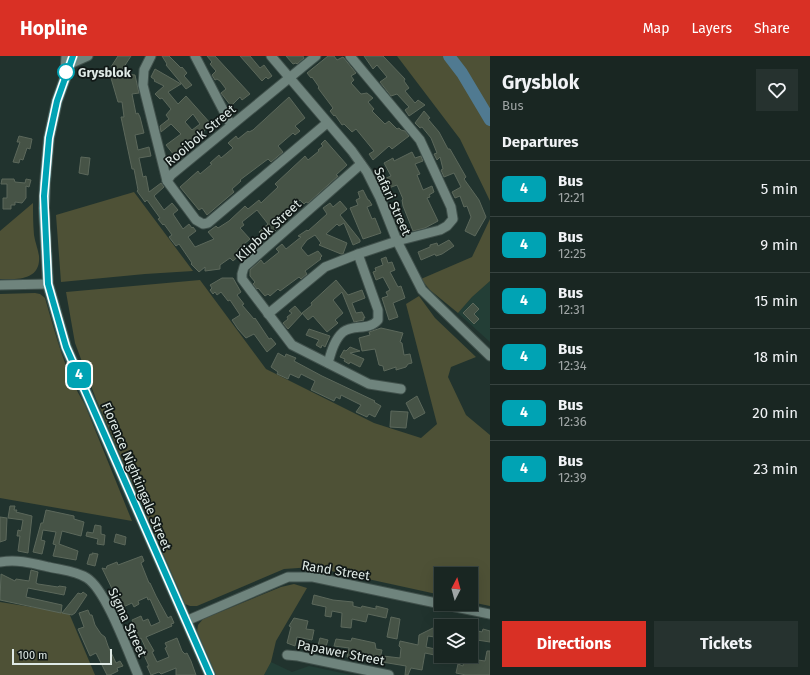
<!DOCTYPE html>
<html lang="en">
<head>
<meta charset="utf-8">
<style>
	body { margin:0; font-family:"Fira Sans",sans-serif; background:#26322f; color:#f1f3f6; height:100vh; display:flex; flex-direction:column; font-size:15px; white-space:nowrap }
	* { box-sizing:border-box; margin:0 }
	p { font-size:13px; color:#9fa5a5 }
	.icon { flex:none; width:22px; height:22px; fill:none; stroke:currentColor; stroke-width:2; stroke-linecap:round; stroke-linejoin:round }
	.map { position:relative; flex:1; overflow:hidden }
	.details { display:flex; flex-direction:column; background:#192622; width:320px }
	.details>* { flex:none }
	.badge { padding:0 8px; border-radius:6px; font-size:14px; line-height:26px }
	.needle { width:26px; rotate:6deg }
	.tools { position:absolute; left:434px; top:511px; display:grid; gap:8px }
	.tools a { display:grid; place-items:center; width:44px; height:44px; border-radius:0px; background:#192622; box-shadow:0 4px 16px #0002,0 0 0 1px #374340; font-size:20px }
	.scale { position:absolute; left:12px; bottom:10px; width:100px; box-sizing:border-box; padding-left:4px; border:2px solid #dfeae6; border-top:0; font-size:11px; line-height:14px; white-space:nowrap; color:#dfeae6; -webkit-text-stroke:3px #111917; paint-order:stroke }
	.map>.badge { position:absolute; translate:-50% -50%; box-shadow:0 0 0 2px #fff }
	h2 { padding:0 12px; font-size:15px; line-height:36px }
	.round { display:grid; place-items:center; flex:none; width:42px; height:42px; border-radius:0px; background:#26322f }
	.head { display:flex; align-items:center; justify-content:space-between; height:68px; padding:0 12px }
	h1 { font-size:19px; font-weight:700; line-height:30px }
	.action { display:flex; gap:8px; margin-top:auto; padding:8px 12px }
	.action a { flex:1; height:46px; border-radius:0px; background:#d93025; color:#fff; font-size:16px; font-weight:700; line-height:46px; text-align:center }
	.action a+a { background:#26322f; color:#f1f3f6 }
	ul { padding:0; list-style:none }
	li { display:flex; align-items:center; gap:12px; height:56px; padding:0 12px; border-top:1px solid #374340 }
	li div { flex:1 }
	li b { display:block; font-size:15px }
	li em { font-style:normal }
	li .badge { min-width:44px; font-weight:700; text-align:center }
	header { display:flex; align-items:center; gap:24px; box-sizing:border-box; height:56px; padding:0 20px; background:#d93025; color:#fff }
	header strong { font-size:19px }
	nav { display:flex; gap:22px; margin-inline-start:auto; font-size:14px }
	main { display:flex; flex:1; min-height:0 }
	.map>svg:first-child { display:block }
	.built { fill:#233e36 }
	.green { fill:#4e5136 }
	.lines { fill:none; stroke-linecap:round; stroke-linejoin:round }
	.river { stroke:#507a91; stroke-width:12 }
	.building { fill:#465346; stroke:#5c685b; fill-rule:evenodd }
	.minor-casing { stroke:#41514c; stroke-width:11 }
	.major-casing { stroke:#41514c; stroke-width:12 }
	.minor { stroke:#6f847d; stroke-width:9 }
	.major { stroke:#66abae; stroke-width:10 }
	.line-casing { stroke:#fff; stroke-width:9 }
	.line { stroke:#00a3b4; stroke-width:6 }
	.stop-dot { fill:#fff; stroke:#00a3b4; stroke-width:2 }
	.labels { text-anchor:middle; stroke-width:3.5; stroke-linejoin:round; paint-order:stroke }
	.stop-label { font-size:13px; font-weight:bold; fill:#dfeae6; stroke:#111917; text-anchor:start }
	.street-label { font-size:13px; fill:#dfeae6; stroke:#111917 }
</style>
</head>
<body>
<header>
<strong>Hopline</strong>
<nav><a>Map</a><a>Layers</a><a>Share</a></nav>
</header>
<main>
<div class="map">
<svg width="490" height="619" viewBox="0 0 490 619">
	<rect width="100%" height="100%" fill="#21332e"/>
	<g class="built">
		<path d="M 490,225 L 490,286 L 458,257 L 472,241 Z"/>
		<path d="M 271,606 L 292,616 L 309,610 L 351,619 L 264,619 Z"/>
	</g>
	<g class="green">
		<path d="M 397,0 L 490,0 L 490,145 L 460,83 Z"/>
		<path d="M 134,136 L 193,215 L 145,218 L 61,226 L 56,159 Z"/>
		<path d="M 33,147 C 33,157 33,168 34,179 C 35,186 38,193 39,200 C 41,224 18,224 0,223 L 0,175 Z"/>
		<path d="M 490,163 L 490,225 L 472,241 L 458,257 L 430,234 L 421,223 L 472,201 Z"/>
		<path d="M 200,224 L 266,313 L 374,367 L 421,382 L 437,368 L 406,248 L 419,240 L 435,262 L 476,301 L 451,311 L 448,321 L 466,359 L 490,379 L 490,550 L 471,546 L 471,518 L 441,518 L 441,539 L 313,511 L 284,513 L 197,550 L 190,550 L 185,548 L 96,343 L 75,287 L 66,236 Z"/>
		<path d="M 35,237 L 40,238 L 45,242 C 56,280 65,316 85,349 L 132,465 L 0,442 L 0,238 Z"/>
		<path d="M 294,528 L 307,532 L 276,585 L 271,606 L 264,619 L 216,619 L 197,576 L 198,569 L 203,563 L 281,531 Z"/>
		<path d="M 0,546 L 69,557 L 95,619 L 0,619 Z"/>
	</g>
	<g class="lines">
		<path class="river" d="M 449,0 L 462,17 L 490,64"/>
	</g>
	<g class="building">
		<path d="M 118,0 L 131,0 L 120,17 L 111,11 Z"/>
		<path d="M 162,0 L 169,0 L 181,12 L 182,11 L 187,17 L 184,20 L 192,29 L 186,33 L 166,9 L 167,8 Z"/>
		<path d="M 207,0 L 215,0 L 250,38 L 242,44 L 240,41 L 231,50 L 221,37 L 226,33 L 220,25 L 217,23 L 215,24 L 212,19 L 216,15 L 210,8 L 212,6 Z"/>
		<path d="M 240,0 L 250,0 L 260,12 L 264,9 L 272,20 L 268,23 L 266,21 L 262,25 Z"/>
		<path d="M 286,0 L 303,0 L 304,2 L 297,8 L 296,7 L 293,8 Z"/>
		<path d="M 328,0 L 334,0 L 337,4 L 343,1 L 356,17 L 351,20 L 354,24 L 351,27 L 361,38 L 367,37 L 373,42 L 368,46 L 374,53 L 372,55 L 385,68 L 389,65 L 397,73 L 399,72 L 401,74 L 405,75 L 409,80 L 392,93 L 389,90 L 373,104 L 369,98 L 374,95 L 356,73 L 352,76 L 344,68 L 342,69 L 335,59 L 334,60 L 330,55 L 333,52 L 318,32 L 319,31 L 312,21 L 311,22 L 307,17 Z"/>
		<path d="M 364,0 L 383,0 L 405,23 L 404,25 L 409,32 L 405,35 L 415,47 L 418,44 L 425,49 L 409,60 L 405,54 L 409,51 L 397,38 L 391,40 L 380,26 L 387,21 L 377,9 L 373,13 Z"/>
		<path d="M 155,13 L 181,28 L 168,36 L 178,48 L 186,40 L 211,68 L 184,96 L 186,97 L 178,104 L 166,89 L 181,78 L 171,68 L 161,76 L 160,70 L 169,63 L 166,59 L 171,53 L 162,42 L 160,43 L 155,38 L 164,30 L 154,25 L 155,24 L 151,21 ZM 193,58 L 200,68 L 192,74 L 185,66 Z"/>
		<path d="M 115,17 L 135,19 L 139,37 L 132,38 L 136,58 L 138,57 L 140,61 L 144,77 L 135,79 L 138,94 L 149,91 L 151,100 L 139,102 L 143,121 L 146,120 L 149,136 L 161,127 L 164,131 L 154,140 L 164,154 L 172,147 L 178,154 L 173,158 L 183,173 L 189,168 L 192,172 L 193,171 L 196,175 L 188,181 L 195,191 L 214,183 L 208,176 L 216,170 L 218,172 L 229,165 L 245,150 L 248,153 L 259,144 L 261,147 L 278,131 L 275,128 L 305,100 L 308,104 L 319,95 L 318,94 L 323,90 L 321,88 L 325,84 L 347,109 L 336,119 L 338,120 L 308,147 L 306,146 L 304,148 L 300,144 L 285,157 L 289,161 L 275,175 L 273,173 L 263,181 L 259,176 L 268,168 L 257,154 L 242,166 L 244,169 L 240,172 L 250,183 L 237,194 L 241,198 L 233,205 L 230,202 L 220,209 L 220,213 L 205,215 L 205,211 L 199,216 L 191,208 L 192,207 L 179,188 L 176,190 L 169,181 L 172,179 L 164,168 L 163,169 L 158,163 L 160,162 L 147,144 L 145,146 L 137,135 L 138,134 L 134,113 L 132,113 L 121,61 L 124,61 L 122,46 L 118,46 L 111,22 Z"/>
		<path d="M 289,41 L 305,62 L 295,70 L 300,75 L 295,79 L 293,77 L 278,90 L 283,96 L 271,106 L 268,103 L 240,124 L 241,125 L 232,133 L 234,136 L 207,159 L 202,152 L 199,154 L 180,131 L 198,115 L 200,118 L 212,108 L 210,107 L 219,99 L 221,102 L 233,92 L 228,87 L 236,80 L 238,83 L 248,75 L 249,76 L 253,74 Z"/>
		<path d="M 424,55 L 430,62 L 428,63 L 439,76 L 448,93 L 450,93 L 466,121 L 464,123 L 479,144 L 486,161 L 475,180 L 465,175 L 471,161 L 467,150 L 464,151 L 460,140 L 455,142 L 452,136 L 461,131 L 454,117 L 444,121 L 441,114 L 443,113 L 440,101 L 437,104 L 434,98 L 437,97 L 431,82 L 422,71 L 420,72 L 415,67 Z"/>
		<path d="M 19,80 L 32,83 L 30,93 L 27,92 L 23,104 L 20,103 L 19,107 L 13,106 L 20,86 L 17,86 Z"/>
		<path d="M 412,96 L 415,102 L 421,100 L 423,105 L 415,108 L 420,118 L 417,119 L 423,134 L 432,130 L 434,136 L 429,139 L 430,141 L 427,142 L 438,165 L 425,172 L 413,175 L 403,150 L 402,144 L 403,143 L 397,129 L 386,133 L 384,127 L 387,126 L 386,122 L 391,120 L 384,107 L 393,102 L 394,105 Z"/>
		<path d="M 81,101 L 90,102 L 88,119 L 79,117 Z"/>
		<path d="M 2,123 L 14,123 L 15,126 L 25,127 L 26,123 L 31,124 L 29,131 L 26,130 L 26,142 L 22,147 L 15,146 L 15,149 L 11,149 L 11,153 L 3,153 L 3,142 L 7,142 L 7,128 L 1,128 Z"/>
		<path d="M 363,134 L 368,144 L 369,144 L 372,149 L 367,151 L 372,163 L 375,162 L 381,177 L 363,183 L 350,152 L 358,149 L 356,144 L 360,142 L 358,136 Z"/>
		<path d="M 340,145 L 347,153 L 340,159 L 360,184 L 360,186 L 353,189 L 344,167 L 339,170 L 337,168 L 326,178 L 347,187 L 343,198 L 341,198 L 319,189 L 321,187 L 315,179 L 307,184 L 301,192 L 308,200 L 318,195 L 322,200 L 320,202 L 321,203 L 305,215 L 307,218 L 301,223 L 299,221 L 280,235 L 278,233 L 270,240 L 268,238 L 265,240 L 258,232 L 257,233 L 253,228 L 255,226 L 250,220 L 250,214 L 261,204 L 264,208 L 279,196 L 276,193 L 282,188 L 286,193 L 301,181 L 298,180 L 307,174 L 308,175 L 327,158 L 323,152 L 330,147 L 333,151 Z"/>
		<path d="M 449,184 L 454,190 L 442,198 L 436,200 L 435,198 L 421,204 L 418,196 L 430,191 L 430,189 L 437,187 L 438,190 Z"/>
		<path d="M 386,201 L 388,207 L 392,206 L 395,214 L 390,216 L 398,231 L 401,230 L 405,242 L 393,247 L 398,261 L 389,264 L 382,242 L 388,240 L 386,236 L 390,234 L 383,221 L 376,224 L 373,216 L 376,215 L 375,212 L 383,209 L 381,203 Z"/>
		<path d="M 222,222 L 233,222 L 241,236 L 237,239 L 244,248 L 242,249 L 254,263 L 255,262 L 269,283 L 271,282 L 276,288 L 267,296 L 254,278 L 246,282 L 238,273 L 232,264 L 240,259 L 230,244 L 228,245 L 221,236 L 217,239 L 215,236 L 213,238 L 210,234 L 212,232 L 210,229 Z"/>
		<path d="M 336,224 L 348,239 L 362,234 L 365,242 L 352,247 L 356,257 L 362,256 L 365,262 L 363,262 L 364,264 L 354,266 L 342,236 L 333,244 L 343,257 L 335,264 L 338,267 L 327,276 L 313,260 L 308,264 L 302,257 L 312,249 L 311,247 Z"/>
		<path d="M 473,247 L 479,253 L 474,258 L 479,263 L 474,268 L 463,257 Z"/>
		<path d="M 295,250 L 302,258 L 288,273 L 283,267 L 288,263 L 287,261 L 292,257 L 289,255 Z"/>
		<path d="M 381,272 L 403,277 L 400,286 L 402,287 L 404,299 L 410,298 L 412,307 L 408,308 L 406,311 L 396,314 L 396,311 L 384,315 L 383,310 L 379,309 L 375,293 L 362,295 L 359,282 L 370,279 L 369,276 Z"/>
		<path d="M 309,273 L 330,280 L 325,291 L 322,289 L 321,292 L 316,289 L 319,284 L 306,279 Z"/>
		<path d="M 350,291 L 360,295 L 350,297 L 364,303 L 360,311 L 350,306 L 349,308 L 344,305 L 345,303 L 340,301 L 344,294 L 346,295 Z"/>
		<path d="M 278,297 L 285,301 L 286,298 L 296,302 L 294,305 L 322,320 L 375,345 L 374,346 L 381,350 L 375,361 L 369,358 L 367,361 L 356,356 L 361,349 L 341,339 L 340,343 L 336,341 L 334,345 L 311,334 L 315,325 L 301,318 L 299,322 L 290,318 L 288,323 L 277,318 L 278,316 L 271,311 Z"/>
		<path d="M 417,340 L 425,357 L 414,363 L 406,347 Z"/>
		<path d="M 391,355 L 408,356 L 406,372 L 390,371 Z"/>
		<path d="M 10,450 L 15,450 L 14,454 L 17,454 L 16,456 L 32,460 L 28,497 L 18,495 L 20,480 L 17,480 L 18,474 L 21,475 L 23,464 L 8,462 Z"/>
		<path d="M 46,454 L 74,460 L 74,463 L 84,466 L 81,480 L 62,475 L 59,488 L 78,495 L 76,504 L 53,500 L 56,489 L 53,488 L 56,476 L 43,474 L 41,484 L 45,485 L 42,498 L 33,496 L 41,467 L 43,467 Z"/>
		<path d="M 0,461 L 7,462 L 6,484 L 0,486 Z"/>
		<path d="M 95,469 L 101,470 L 101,478 L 105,479 L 104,489 L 97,488 L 98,483 L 86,480 L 87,476 L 93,477 Z"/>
		<path d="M 116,478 L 126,481 L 125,489 L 114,486 Z"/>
		<path d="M 92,497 L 98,498 L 95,510 L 87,508 L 90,498 L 92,499 Z"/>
		<path d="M 142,500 L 144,505 L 141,507 L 149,527 L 150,527 L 156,540 L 168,562 L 171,560 L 174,567 L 171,568 L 172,570 L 146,581 L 154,595 L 152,596 L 157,606 L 169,601 L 165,592 L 167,591 L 165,587 L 177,582 L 182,595 L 185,598 L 187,597 L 191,605 L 196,619 L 176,619 L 176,612 L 161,618 L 159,616 L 151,619 L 147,610 L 149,610 L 142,595 L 146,593 L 141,582 L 137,584 L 135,579 L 137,577 L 132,564 L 141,560 L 143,565 L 148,563 L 151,570 L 160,566 L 150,543 L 148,544 L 147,541 L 138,545 L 139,548 L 134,551 L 132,547 L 121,552 L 115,544 L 117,543 L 102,512 L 106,513 L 107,510 L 117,506 L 118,509 Z"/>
		<path d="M 31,514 L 38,516 L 36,527 L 38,528 L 58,531 L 59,530 L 66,531 L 64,539 L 28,532 L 26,541 L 62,549 L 61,557 L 0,544 L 1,518 L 15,525 L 16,523 L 29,525 Z"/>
		<path d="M 83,536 L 87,539 L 75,557 L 72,559 L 62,557 L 78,537 L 81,538 Z"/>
		<path d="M 314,539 L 333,544 L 353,546 L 353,550 L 361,552 L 362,550 L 376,553 L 376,550 L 388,553 L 386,562 L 368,558 L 366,566 L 352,563 L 351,572 L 341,571 L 342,557 L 332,555 L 331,561 L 325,560 L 326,551 L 312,548 Z"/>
		<path d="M 88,554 L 90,559 L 92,559 L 95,569 L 101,578 L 105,581 L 108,590 L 116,607 L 120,605 L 123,610 L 117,612 L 118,615 L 110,619 L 107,619 L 96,597 L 90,600 L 78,573 L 84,571 L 79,557 Z"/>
		<path d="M 391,561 L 400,563 L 397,583 L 387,581 Z"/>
		<path d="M 294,562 L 308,565 L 306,573 L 314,574 L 312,584 L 297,581 L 295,590 L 287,587 L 291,571 L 289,570 Z"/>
		<path d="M 437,570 L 441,571 L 441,582 L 428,580 L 426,591 L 440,594 L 439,600 L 425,597 L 422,614 L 411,612 L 408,619 L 405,619 L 406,610 L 382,606 L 383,600 L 400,602 L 401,592 L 399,590 L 400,585 L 418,589 L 419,579 Z"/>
		<path d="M 483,573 L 490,575 L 490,586 L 477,584 L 478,575 L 482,576 Z"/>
		<path d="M 320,582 L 328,584 L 325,594 L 317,593 Z"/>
		<path d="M 352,582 L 375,587 L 376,593 L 382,594 L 380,603 L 361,598 L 359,604 L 347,601 L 349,592 L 334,590 L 336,583 L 351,585 Z"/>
		<path d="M 487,595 L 490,595 L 490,619 L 466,619 L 456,617 L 458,608 L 463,610 L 464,603 L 471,605 L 471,603 L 485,605 Z"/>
	</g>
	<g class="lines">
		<g class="minor-casing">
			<g id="minor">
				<path d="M 151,0 L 144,14 L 143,29 L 167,125"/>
				<path d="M 195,0 L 231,69"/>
				<path d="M 271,0 L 352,95 L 367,116 L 380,142 L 397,185 L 422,234 L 490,300"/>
				<path d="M 316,0 L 171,119 L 167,125 L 196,164 L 203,168 L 208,167 L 327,67"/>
				<path d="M 70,8 L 88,0"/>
				<path d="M 65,17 L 66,0"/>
				<path d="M 361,108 L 244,211 L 242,218 L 242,223 L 292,289 L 369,328 L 401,333"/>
				<path d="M 0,229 L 48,228"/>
				<path d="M 268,258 L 325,211 L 358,198 L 397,185 L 440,174 L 447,170 L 453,163 L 451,151 L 420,84 L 350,0"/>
				<path d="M 328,307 C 331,297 334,284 343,276 C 353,268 369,275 378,264 L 378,254 L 358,198"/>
				<path d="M 0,506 C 17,503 32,507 49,511 C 61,514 76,515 87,522 C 106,534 128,596 138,619"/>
				<path d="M 441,548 L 490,558"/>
				<path d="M 186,565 L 288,521 L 313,521 L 441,548"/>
				<path d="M 287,599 L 298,600 L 389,619"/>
			</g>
		</g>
		<g class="major-casing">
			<path id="major" d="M 73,0 L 57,45 L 49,82 L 45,127 L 44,152 L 48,228 L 66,291 L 210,619"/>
		</g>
		<use href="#minor" class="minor"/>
		<use href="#major" class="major"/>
	</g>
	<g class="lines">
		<g class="line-casing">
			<path id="line" d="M 73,0 L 57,45 L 49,82 L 44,140 L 48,228 L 66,291 L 210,619"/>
		</g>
		<use href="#line" class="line"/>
	</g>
	<circle class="stop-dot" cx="66" cy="16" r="8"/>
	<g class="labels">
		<g class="stop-label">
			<text x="78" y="21">Grysblok</text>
		</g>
		<g class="street-label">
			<text transform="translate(200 79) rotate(-40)" y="5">Rooibok Street</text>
			<text transform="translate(393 145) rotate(66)" y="5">Safari Street</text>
			<text transform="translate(268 174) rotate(-43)" y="5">Klipbok Street</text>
			<text transform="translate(137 420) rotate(67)" y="5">Florence Nightingale Street</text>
			<text transform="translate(336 514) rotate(9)" y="5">Rand Street</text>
			<text transform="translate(128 566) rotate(65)" y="5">Sigma Street</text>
			<text transform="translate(341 596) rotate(11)" y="5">Papawer Street</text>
		</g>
	</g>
</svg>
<div class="tools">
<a><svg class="needle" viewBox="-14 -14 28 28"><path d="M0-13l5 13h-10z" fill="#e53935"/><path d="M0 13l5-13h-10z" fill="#9fa5a5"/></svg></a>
<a><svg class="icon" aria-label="layers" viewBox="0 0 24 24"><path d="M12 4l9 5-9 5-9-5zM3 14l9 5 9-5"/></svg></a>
</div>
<div class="scale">100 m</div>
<b class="badge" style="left:79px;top:319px;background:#00a3b4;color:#fff">4</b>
</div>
<section class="details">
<div class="head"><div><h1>Grysblok</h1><p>Bus</p></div><a class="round"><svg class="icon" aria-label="heart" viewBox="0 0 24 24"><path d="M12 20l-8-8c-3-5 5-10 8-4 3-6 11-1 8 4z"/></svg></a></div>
<h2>Departures</h2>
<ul>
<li><span class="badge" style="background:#00a3b4;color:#fff">4</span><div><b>Bus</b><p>12:21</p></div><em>5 min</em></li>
<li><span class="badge" style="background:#00a3b4;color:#fff">4</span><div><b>Bus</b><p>12:25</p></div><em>9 min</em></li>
<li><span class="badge" style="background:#00a3b4;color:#fff">4</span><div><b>Bus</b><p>12:31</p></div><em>15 min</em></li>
<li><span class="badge" style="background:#00a3b4;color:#fff">4</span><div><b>Bus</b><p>12:34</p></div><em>18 min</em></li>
<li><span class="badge" style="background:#00a3b4;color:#fff">4</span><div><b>Bus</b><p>12:36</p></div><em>20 min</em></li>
<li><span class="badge" style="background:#00a3b4;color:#fff">4</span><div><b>Bus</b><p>12:39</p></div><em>23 min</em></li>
</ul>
<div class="action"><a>Directions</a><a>Tickets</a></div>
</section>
</main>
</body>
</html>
